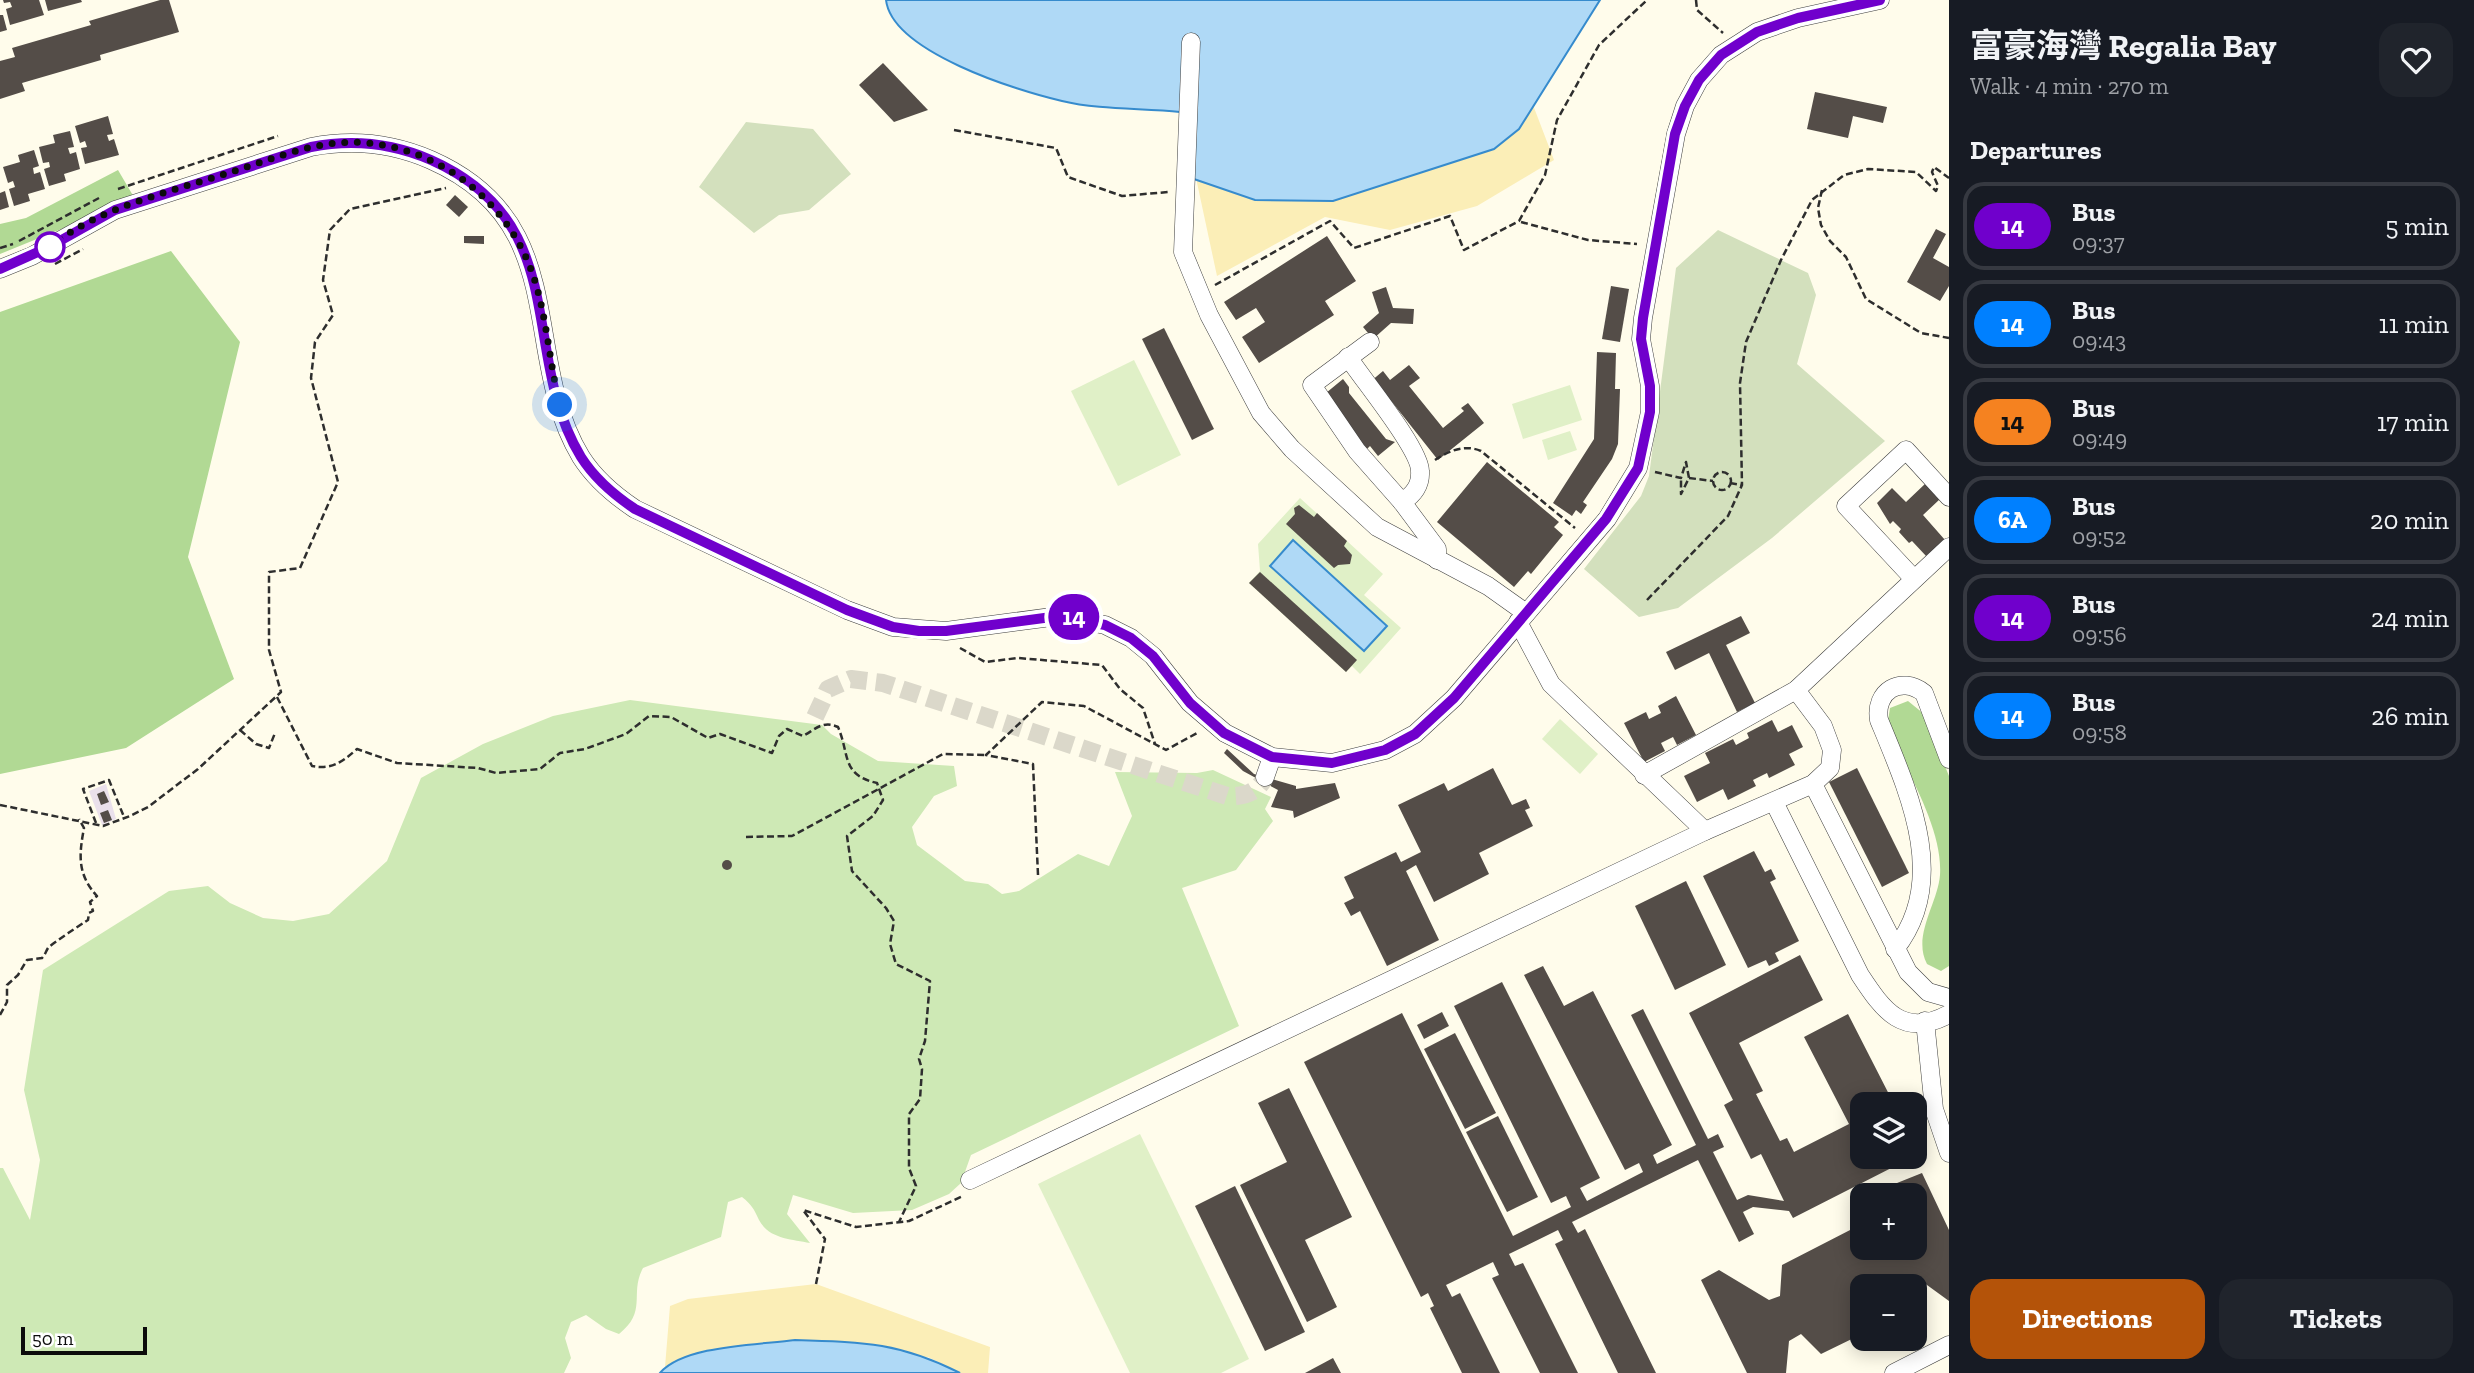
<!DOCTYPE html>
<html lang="en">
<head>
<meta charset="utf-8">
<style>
	body { margin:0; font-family:"Zilla Slab","Noto Sans TC",serif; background:#20242c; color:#f1f3f6; height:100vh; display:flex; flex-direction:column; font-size:26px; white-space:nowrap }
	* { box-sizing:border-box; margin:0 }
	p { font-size:23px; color:#9ea1a6 }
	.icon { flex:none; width:38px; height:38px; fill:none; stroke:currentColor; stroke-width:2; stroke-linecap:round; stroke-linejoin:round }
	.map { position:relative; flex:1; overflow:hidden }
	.sheet { display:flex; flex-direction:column; background:#171b24; width:525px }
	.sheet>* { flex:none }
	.badge { padding:0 14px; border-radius:23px; font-size:24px; line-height:46px }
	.buttons { position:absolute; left:1850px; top:1092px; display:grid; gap:14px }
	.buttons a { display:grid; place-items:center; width:77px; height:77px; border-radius:14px; background:#171b24; box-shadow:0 4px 18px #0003; font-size:35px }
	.scale { position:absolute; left:21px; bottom:18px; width:126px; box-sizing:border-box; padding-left:7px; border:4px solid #0c0c0c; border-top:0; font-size:19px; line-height:24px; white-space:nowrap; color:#0c0c0c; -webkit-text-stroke:5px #fff; paint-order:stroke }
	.you { position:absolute; width:35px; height:35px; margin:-18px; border:5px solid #fff; border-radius:50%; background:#1a73e8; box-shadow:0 0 0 10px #1a73e833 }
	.map>.badge { position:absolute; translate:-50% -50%; box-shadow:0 0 0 4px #fff }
	h2 { padding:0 21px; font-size:26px; line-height:63px }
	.round { display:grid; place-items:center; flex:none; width:74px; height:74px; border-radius:21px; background:#20242c }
	.head { display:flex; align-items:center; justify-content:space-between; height:119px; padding:0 21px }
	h1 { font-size:33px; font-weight:700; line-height:52px }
	.action { display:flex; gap:14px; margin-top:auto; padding:14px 21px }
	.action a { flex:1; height:80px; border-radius:21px; background:#b45309; color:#fff; font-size:28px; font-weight:700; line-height:80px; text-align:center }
	.action a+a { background:#20242c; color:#f1f3f6 }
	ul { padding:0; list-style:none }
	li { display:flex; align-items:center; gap:21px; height:88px; margin:0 14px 10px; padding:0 7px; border:4px solid #363941; border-radius:21px }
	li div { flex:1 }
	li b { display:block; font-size:26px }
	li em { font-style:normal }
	li .badge { min-width:77px; font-weight:700; text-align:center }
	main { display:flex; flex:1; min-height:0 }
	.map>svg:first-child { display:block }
	.industrial { fill:#eae0eb }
	.green { fill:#cee9b5 }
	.forest { fill:#b1d994 }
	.sand { fill:#fbeeb7 }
	.cemetery { fill:#d3e0bd }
	.pitch { fill:#e0f0c7 }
	.water { fill:#afd9f6; stroke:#368bcd; stroke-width:2 }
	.building { fill:#544d48 }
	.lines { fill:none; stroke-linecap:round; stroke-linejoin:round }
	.minor-tunnel { stroke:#dbd8ca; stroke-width:18; stroke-dasharray:18 9; stroke-linecap:butt }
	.minor-casing { stroke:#3f3f3f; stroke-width:19 }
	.path { stroke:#2e2e2e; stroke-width:2.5; stroke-dasharray:7 3.5; stroke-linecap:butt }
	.minor { stroke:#fff; stroke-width:18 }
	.line-casing { stroke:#fff; stroke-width:16 }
	.line { stroke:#7000cc; stroke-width:10 }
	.walk { stroke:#0c0c0c; stroke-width:7; stroke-dasharray:0 12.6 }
	.stop-dot { fill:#fff; stroke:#7000cc; stroke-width:3.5 }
</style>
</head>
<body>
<main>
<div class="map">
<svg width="1949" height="1373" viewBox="0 0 1949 1373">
	<rect width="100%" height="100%" fill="#fffceb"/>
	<path class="industrial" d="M 106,784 L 116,819 L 102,825 L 89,791 Z"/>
	<path class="green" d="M 630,700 L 822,725 L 831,734 L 878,761 L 954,766 L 957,786 L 934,796 L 912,827 L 917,845 L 965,881 L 988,884 L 1002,894 L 1019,891 L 1078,854 L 1109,866 L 1132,816 L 1115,772 L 1197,773 L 1213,770 L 1271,797 L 1265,809 L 1273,821 L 1236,870 L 1182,888 L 1239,1026 L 971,1155 L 961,1183 L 949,1194 L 912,1210 L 853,1213 L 793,1195 L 787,1214 L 810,1243 C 791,1239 769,1239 759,1220 C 754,1209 752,1205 742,1197 L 728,1202 L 721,1237 L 643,1268 C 629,1294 648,1311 619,1334 L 606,1329 L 586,1315 L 571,1322 L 565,1338 L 571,1358 L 564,1373 L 0,1373 L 0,1168 L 3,1168 L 30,1220 L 40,1160 L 24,1090 L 43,970 L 169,891 L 208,886 L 230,903 L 263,918 L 293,921 L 329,914 L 387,861 L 421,778 L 483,744 L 553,716 Z"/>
	<g class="forest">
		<path d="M 118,170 L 135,199 L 0,254 L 0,224 L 26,218 Z"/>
		<path d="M 171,251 L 240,342 L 188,557 L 234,679 L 126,748 L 0,774 L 0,312 Z"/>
		<path d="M 1908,701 L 1924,714 L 1949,776 L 1949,966 L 1941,971 L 1927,964 C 1912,936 1938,903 1940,875 C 1943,828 1906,770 1887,727 L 1890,708 Z"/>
	</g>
	<g class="sand">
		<path d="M 1533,105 L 1554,160 L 1477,206 L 1390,230 L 1325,217 L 1217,276 L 1196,178 L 1256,200 L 1333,201 L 1494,149 L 1519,129 Z"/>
		<path d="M 816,1284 L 990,1347 L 988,1373 L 960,1373 L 928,1357 L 665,1367 L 670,1306 L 688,1299 Z"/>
	</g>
	<g class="cemetery">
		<path d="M 746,122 L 813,129 L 851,174 L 809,210 L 779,215 L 754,233 L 699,187 Z"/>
		<path d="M 1718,230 L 1808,273 L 1816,295 L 1797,364 L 1885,441 L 1772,538 L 1678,608 L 1639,617 L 1584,569 L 1641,496 L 1649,476 L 1676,268 Z"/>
	</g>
	<g class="pitch">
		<path d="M 1134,360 L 1181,455 L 1118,486 L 1071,391 Z"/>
		<path d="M 1570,385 L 1582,420 L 1523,439 L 1512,404 Z"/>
		<path d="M 1570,431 L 1577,450 L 1548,460 L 1542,440 Z"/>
		<path d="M 1300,498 L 1383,574 L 1364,595 L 1401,628 L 1360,674 L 1352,666 L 1346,672 L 1249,583 L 1260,571 L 1258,544 Z"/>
		<path d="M 1560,719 L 1598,754 L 1580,774 L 1542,739 Z"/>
		<path d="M 1140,1134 L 1249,1359 L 1221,1373 L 1130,1373 L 1038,1184 Z"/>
	</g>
	<g class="water">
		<path d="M 886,0 L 1600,0 L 1519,129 L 1494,149 L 1333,201 L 1255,200 L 1188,177 L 1197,36 L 1187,37 L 1180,112 C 1142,108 1099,110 1062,101 C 1018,91 892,52 886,0 Z"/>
		<path d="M 1293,540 L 1387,626 L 1364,651 L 1270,566 Z"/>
		<path d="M 795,1340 C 862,1342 898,1342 960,1373 L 660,1373 C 684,1345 759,1345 795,1340 Z"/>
	</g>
	<g class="building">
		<path d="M 3,0 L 39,0 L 44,15 L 10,25 L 6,9 L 12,7 L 10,2 L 4,3 Z"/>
		<path d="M 45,0 L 81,0 L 82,2 L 48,11 Z"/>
		<path d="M 160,0 L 169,0 L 179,32 L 100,55 L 101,60 L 22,83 L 25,91 L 0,99 L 0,61 L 15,57 L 12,48 L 91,25 L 89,21 Z"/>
		<path d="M 0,15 L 3,15 L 7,30 L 0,32 Z"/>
		<path d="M 883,63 L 928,110 L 894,122 L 859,85 Z"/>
		<path d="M 1815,92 L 1887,107 L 1883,123 L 1853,116 L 1848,138 L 1807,129 Z"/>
		<path d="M 108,116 L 113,134 L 107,135 L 109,141 L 114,139 L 119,155 L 85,164 L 81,148 L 87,147 L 85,141 L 80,143 L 75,126 Z"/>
		<path d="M 70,131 L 74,147 L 68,148 L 70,154 L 76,152 L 80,169 L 64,174 L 66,181 L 49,186 L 44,169 L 50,167 L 49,162 L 43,163 L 39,147 L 55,143 L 53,135 Z"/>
		<path d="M 34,150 L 39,166 L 33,168 L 34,174 L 40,172 L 45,189 L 28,194 L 30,201 L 14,206 L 9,189 L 15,187 L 13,181 L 8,183 L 3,167 L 20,162 L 18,155 Z"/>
		<path d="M 5,191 L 9,207 L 0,210 L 0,193 Z"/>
		<path d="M 455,195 L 468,207 L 459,217 L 446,205 Z"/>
		<path d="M 1936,229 L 1946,234 L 1933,258 L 1949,267 L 1949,286 L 1940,301 L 1907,282 Z"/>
		<path d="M 464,236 L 484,236 L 484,244 L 464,243 Z"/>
		<path d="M 1327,236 L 1356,281 L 1325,301 L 1334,315 L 1259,363 L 1242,337 L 1265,322 L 1256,308 L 1236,320 L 1224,302 Z"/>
		<path d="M 1611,286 L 1629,289 L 1620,342 L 1602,339 Z"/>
		<path d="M 1386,287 L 1393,308 L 1414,309 L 1413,324 L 1391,323 L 1373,339 L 1363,327 L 1379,313 L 1372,292 Z"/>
		<path d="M 1164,328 L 1214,429 L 1192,440 L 1142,339 Z"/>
		<path d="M 1597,352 L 1616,353 L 1615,389 L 1620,389 L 1618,444 L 1612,459 L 1583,502 L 1587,505 L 1581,514 L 1576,510 L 1572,516 L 1553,503 L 1594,439 Z"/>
		<path d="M 1409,365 L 1420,378 L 1409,386 L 1443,428 L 1464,411 L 1461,408 L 1468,403 L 1484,423 L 1438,460 L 1392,402 L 1388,405 L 1370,382 L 1383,371 L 1390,380 Z"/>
		<path d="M 1343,379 L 1349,387 L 1349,393 L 1386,439 L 1395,442 L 1378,456 L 1370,446 L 1366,450 L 1326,393 Z"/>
		<path d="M 1487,462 L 1559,522 L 1554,527 L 1563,535 L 1531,574 L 1528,571 L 1514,587 L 1437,522 Z"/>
		<path d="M 1926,483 L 1940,499 L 1923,515 L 1945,540 L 1927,557 L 1912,541 L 1909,543 L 1899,532 L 1901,529 L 1893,521 L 1890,524 L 1877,503 L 1892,488 L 1906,502 Z"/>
		<path d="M 1299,505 L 1314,517 L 1317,513 L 1347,541 L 1344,546 L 1352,555 L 1350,564 L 1338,565 L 1334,568 L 1286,524 L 1295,514 L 1294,508 Z"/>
		<path d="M 1260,572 L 1357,660 L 1346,672 L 1249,583 Z"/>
		<path d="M 1741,616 L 1750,633 L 1726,645 L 1755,703 L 1737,712 L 1709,653 L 1675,670 L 1666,652 Z"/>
		<path d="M 1676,696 L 1696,735 L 1677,745 L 1673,737 L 1661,743 L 1665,751 L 1644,762 L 1624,723 L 1646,712 L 1649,719 L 1661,713 L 1658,706 Z"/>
		<path d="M 1772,720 L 1778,732 L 1792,725 L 1803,747 L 1789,754 L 1795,765 L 1769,778 L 1767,773 L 1753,780 L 1756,786 L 1728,800 L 1723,789 L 1697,802 L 1684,776 L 1710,763 L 1705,753 L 1733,739 L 1736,745 L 1749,738 L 1747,733 Z"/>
		<path d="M 1227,749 L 1254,774 L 1296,786 L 1296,789 L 1335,783 L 1340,798 L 1294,818 L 1293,811 L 1271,807 L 1278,790 L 1243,771 L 1224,753 Z"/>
		<path d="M 1493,768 L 1512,805 L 1526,799 L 1530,808 L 1525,810 L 1533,826 L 1479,853 L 1489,874 L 1434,902 L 1416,865 L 1406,871 L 1439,940 L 1387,966 L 1360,911 L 1351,916 L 1344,903 L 1354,898 L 1344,877 L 1396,852 L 1401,862 L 1421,852 L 1398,805 L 1444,783 L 1448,791 Z"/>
		<path d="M 1857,768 L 1909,873 L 1882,887 L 1829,782 Z"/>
		<path d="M 104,791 L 109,802 L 101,805 L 97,794 Z"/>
		<path d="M 108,810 L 112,820 L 104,823 L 100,813 Z"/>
		<path d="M 1754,851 L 1765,872 L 1771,869 L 1776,879 L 1770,882 L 1799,941 L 1775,953 L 1779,961 L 1769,966 L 1766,960 L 1748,968 L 1703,876 Z"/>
		<circle cx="727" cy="865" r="5"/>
		<path d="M 1686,881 L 1726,965 L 1675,990 L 1635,906 Z"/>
		<path d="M 1800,955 L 1823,1000 L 1739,1043 L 1763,1091 L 1756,1094 L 1780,1141 L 1787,1138 L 1794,1152 L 1849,1124 L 1804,1037 L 1848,1014 L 1894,1104 L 1862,1104 L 1862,1157 L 1902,1157 L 1905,1161 L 1793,1218 L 1789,1211 L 1753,1207 L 1743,1212 L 1754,1234 L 1739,1242 L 1698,1160 L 1572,1222 L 1578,1233 L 1585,1229 L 1656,1373 L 1618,1373 L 1555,1244 L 1563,1240 L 1558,1230 L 1509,1254 L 1515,1266 L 1523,1263 L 1578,1373 L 1540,1373 L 1492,1278 L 1499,1275 L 1493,1262 L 1446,1285 L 1452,1297 L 1460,1293 L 1500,1373 L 1462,1373 L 1430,1308 L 1434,1306 L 1428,1293 L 1421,1297 L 1304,1062 L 1402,1013 L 1513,1236 L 1571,1207 L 1566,1196 L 1551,1203 L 1454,1006 L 1502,982 L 1600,1178 L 1580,1188 L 1587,1201 L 1643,1172 L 1639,1163 L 1625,1170 L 1524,975 L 1543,966 L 1564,1006 L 1593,991 L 1672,1145 L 1653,1155 L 1657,1164 L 1696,1145 L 1631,1015 L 1643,1009 L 1708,1139 L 1718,1134 L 1724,1147 L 1713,1152 L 1737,1200 L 1748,1195 L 1784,1201 L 1761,1154 L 1751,1159 L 1724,1105 L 1733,1100 L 1689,1013 Z"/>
		<path d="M 1442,1012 L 1449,1026 L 1424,1039 L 1417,1025 Z"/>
		<path d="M 1455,1033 L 1496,1113 L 1465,1129 L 1424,1049 Z"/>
		<path d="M 1289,1088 L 1352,1217 L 1305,1240 L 1337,1307 L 1307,1322 L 1240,1185 L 1287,1162 L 1258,1103 Z"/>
		<path d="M 1498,1116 L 1538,1197 L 1507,1212 L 1466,1132 Z"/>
		<path d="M 1922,1173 L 1949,1230 L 1949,1301 L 1916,1277 L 1903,1283 L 1903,1286 L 1862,1286 L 1862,1334 L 1821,1354 L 1801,1334 L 1789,1341 L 1786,1373 L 1747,1373 L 1701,1280 L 1719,1270 L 1769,1300 L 1780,1296 L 1782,1265 L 1854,1228 L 1862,1233 L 1862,1248 L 1914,1248 L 1914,1195 L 1896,1195 L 1897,1183 Z"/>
		<path d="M 1235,1186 L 1305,1332 L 1265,1351 L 1195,1206 Z"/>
		<path d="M 1333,1358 L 1341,1373 L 1305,1373 Z"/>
	</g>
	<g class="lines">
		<path class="minor-tunnel" d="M 815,717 L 828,689 L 851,679 L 883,683 L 1227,796 C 1243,797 1258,793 1265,777"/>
		<g class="minor-casing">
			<g id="minor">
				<path d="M 1191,42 L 1183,252 L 1209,315 L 1261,413 L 1292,449 L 1377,527 L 1488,586 L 1526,613"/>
				<path d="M 0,269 L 32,256 L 115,210 L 311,147 C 352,139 392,143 431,160 C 574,223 519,355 581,457 C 595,479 614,495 635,509 L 847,610 L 893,627 L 946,631 L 1059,616 L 1105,625 L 1131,638 L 1153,656 L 1190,703 L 1225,733 L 1272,757 L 1332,763 L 1385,750 L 1415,734 L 1454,698 L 1607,519 L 1638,468 L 1650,412 L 1650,386 L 1641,339 L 1643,318 L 1676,134 L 1685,106 L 1699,80 L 1721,55 L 1757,32 L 1798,18 L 1880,0"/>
				<path d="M 1370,342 L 1312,385 L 1357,451 L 1402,502"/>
				<path d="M 1348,357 C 1363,380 1420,449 1420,471 C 1421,486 1413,495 1402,502 L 1437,549 L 1437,560"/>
				<path d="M 1914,579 L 1846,506 L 1906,450 L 1949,497"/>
				<path d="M 1518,622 L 1551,684 L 1705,831"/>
				<path d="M 1644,775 L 1796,690 L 1949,547"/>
				<path d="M 1265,777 L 1272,757"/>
				<path d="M 1813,784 L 1908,972 L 1928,992 L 1949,998"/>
				<path d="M 1774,802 L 1860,975 C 1883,1010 1903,1039 1949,1014"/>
				<path d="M 1895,949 C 1949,881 1910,795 1879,720 C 1874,691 1901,675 1924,693 L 1949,759"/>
				<path d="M 1925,1021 L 1934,1109 L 1949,1153"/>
				<path d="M 970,1180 L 1705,831 L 1813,784 L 1830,768 L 1832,750 L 1823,726 L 1796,690"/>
				<path d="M 1894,1373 L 1949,1345"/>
			</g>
		</g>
		<g class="path">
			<path d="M 1696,0 L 1697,10 L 1723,33"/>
			<path d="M 954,130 L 1056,148 L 1068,177 L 1122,196 L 1168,192"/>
			<path d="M 118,189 L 278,136"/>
			<path d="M 1822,190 L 1818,208 L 1821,225 L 1830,241 L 1846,257 L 1866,299 L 1921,333 L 1949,338"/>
			<path d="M 1521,222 L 1588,240 L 1637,244"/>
			<path d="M 19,241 L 99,198"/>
			<path d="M 0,248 L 13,244"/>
			<path d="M 55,264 L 83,249"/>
			<path d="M 1215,285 L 1330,221 L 1354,248 L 1450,216 L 1464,250 L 1519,221 L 1545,175 L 1557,120 L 1599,45 L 1647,0"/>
			<path d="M 1435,460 C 1448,451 1465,444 1481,451 L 1575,528"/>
			<circle cx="1722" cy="481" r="9"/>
			<path d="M 1655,472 L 1681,478 L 1686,462 L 1689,478 L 1681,494 L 1681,478"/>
			<path d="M 1689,478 L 1713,481"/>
			<path d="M 1730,483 L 1742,485"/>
			<path d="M 1647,600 L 1728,516 L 1742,485 L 1740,383 L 1746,342 L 1781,260 L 1812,200 L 1844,175 L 1868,169 L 1916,172 L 1936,191 L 1938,186 L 1932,172 L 1934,167 L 1949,178"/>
			<path d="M 960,648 L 985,662 L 1018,658 L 1102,665 L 1120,689 L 1143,708 L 1155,744"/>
			<path d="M 277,697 L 312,766 C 332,770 342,762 357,749 L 397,763 L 478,768 L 496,773 L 540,769 L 560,753 L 585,749 L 626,734 L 649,716 L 671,717 L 708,738 L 720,734 L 772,753 L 779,736 L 787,729 L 803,736 C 816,729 823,720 838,727 C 850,755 841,775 877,783 L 883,800 L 873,816 L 847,836 L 852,871 L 886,908 L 894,921 L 890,944 L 896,964 L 930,981 L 925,1041 L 919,1059 L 922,1069 L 920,1099 L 909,1114 L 909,1168 L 916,1186 L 899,1222"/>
			<path d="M 240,730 L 256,744 L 269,748 L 275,733"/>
			<path d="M 0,805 L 103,826 L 130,816 L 148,807 L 198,769 L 281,692 L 269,650 L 269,572 L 300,568 L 338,482 L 311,378 L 315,342 L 333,315 L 323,280 L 330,230 L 350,209 L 446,188"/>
			<path d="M 96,823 L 83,789 L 109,780 L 124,817"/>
			<path d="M 746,837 L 792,836 L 943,754 L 986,755"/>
			<path d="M 1038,875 L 1033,764 L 986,755 L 1042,702 L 1084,706 L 1166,750 L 1199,732"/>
			<path d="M 0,1015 L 7,1002 L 7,985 L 18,975 L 27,960 L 42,958 C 45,955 46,951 48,948 C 50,945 83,923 88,920 L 89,913 L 93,911 L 90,902 L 97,896 C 77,874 79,855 84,828 L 79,819"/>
			<path d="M 816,1284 L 825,1239 L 803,1210 L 856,1227 L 909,1221 L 963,1196"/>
		</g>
		<use href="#minor" class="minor"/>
	</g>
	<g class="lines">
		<g class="line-casing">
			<path id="line" d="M 0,269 L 49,247 L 115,210 L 311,147 C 352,139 392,143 431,160 C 575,224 518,354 581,457 C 595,479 614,495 635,509 L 847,610 L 893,627 L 919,631 L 946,631 L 1059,616 L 1105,625 L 1131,638 L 1153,656 L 1190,703 L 1224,733 L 1272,757 L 1332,763 L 1385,750 L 1415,734 L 1454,698 L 1606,519 L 1638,468 L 1650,412 L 1650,386 L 1641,339 L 1643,318 L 1675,134 L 1685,106 L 1699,80 L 1721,55 L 1757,32 L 1798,18 L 1880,0"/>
		</g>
		<use href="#line" class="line"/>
		<path class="walk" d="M 50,247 C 95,209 169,192 228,173 C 264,162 299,147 336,143 C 423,135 505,193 533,275 C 547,316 549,362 560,405"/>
	</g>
	<circle class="stop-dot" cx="50" cy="247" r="14"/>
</svg>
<div class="buttons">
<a><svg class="icon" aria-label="layers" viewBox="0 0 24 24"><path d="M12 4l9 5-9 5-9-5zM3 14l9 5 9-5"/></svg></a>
<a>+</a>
<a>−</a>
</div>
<div class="scale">50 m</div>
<div class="you" style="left:560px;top:405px"></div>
<b class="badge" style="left:1074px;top:617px;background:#7000cc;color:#fff">14</b>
</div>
<section class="sheet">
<div class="head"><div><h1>富豪海灣 Regalia Bay</h1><p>Walk · 4 min · 270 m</p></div><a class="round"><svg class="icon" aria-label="heart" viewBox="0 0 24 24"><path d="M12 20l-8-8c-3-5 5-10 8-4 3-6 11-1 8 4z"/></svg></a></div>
<h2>Departures</h2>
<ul>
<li><span class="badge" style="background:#7000cc;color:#fff">14</span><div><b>Bus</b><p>09:37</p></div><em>5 min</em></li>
<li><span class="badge" style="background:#0080ff;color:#fff">14</span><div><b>Bus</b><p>09:43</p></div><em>11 min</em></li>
<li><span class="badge" style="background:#f58220;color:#111">14</span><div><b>Bus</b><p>09:49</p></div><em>17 min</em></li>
<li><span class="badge" style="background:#0080ff;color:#fff">6A</span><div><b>Bus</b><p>09:52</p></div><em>20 min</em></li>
<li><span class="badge" style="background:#7000cc;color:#fff">14</span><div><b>Bus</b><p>09:56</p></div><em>24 min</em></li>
<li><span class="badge" style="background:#0080ff;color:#fff">14</span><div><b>Bus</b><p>09:58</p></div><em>26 min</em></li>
</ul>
<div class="action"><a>Directions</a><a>Tickets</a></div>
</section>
</main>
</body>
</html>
